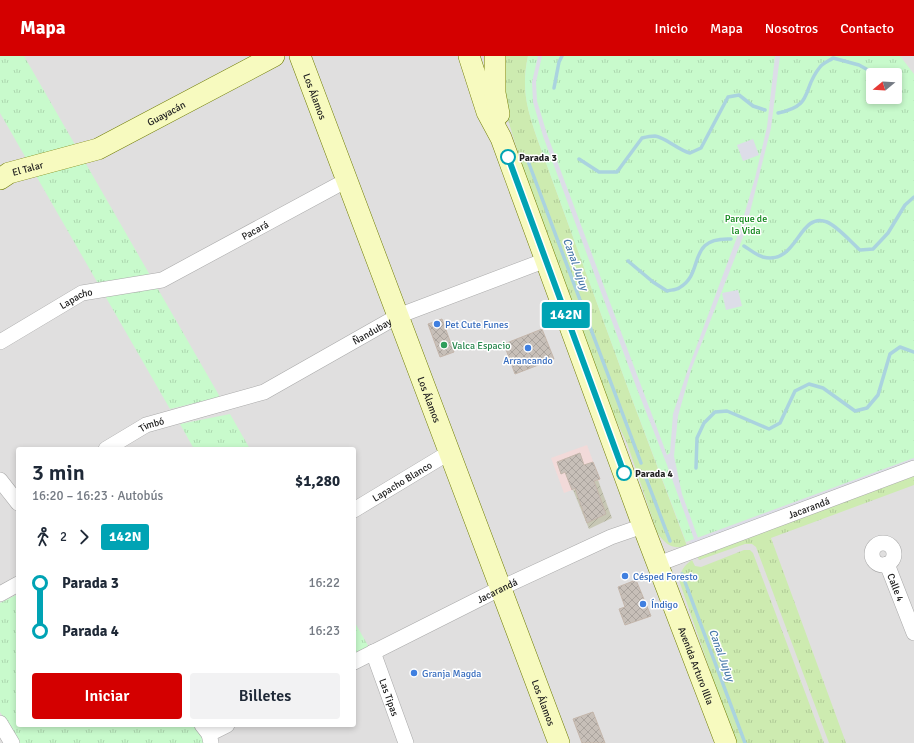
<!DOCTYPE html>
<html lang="es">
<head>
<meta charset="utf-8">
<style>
	body { margin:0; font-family:Signika,sans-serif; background:#f2f2f3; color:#1f2937; height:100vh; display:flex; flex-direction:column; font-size:15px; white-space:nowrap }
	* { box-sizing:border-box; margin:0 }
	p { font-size:13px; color:#747a83 }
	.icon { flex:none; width:22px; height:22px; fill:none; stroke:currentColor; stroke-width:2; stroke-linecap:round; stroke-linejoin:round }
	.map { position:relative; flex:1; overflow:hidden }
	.drawer { position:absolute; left:16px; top:391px; width:340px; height:280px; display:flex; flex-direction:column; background:#fff; border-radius:4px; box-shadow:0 2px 6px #0003 }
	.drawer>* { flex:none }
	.badge { padding:0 8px; border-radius:3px; font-size:14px; line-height:26px }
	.needle { width:26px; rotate:252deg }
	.controls { position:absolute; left:866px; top:12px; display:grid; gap:8px }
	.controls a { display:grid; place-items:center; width:36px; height:36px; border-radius:4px; background:#fff; box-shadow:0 2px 6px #0003; font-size:20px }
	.map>.badge { position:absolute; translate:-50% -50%; box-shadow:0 0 0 2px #fff }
	.legs { display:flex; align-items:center; gap:6px; height:44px; padding:0 16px; font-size:13px }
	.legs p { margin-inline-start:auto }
	.overview { display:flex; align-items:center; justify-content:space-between; height:68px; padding:0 16px }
	h1 { font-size:22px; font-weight:600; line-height:30px }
	.action { display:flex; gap:8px; margin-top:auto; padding:8px 16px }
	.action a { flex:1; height:46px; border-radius:4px; background:#d40000; color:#fff; font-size:16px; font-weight:600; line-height:46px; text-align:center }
	.action a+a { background:#f2f2f3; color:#1f2937 }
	ul { padding:0 16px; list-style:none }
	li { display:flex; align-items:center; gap:14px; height:48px; font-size:15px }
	li i { display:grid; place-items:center; width:6px; height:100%; margin:0 5px; background:currentColor }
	li i::after { content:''; width:10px; height:10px; margin:-5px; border:3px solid; border-radius:50%; background:#fff }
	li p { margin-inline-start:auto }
	li:first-child i { background:linear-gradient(#0000 50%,currentColor 0) }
	li:last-child i { background:linear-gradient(currentColor 50%,#0000 0) }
	header { display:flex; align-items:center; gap:24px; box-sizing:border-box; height:56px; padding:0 20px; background:#d40000; color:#fff }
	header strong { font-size:19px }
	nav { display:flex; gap:22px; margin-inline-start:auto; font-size:14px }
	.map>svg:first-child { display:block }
	.residential { fill:#e0dfdf; fill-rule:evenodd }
	.commercial { fill:#f2dad9 }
	.construction { fill:url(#construction-furrows) }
	.grass { fill:url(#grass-tufts) }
	.park { fill:url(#park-tufts); fill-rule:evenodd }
	.plaza { fill:#dddde8 }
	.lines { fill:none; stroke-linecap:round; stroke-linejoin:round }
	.stream { stroke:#aad3df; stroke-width:3.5 }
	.building { fill:url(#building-cross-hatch); stroke:#c4b6ab }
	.street-casing { stroke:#a9a9a9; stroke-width:16 }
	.secondary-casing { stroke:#707d05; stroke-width:22 }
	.street { stroke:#fff; stroke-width:15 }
	.secondary { stroke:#f7fabf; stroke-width:21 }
	.line-1-casing { stroke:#fff; stroke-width:9 }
	.line-1 { stroke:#00a3b4; stroke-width:6 }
	.stop-1-dot { fill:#fff; stroke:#00a3b4; stroke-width:2 }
	.shop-dot { fill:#3f7fe0; stroke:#fff; stroke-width:1.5 }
	.leisure-dot { fill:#2e9e5b; stroke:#fff; stroke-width:1.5 }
	.labels { text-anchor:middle; stroke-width:3; stroke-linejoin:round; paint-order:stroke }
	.street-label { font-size:10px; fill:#222; stroke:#fff }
	.stop-label { font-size:10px; font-weight:bold; fill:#222; stroke:#fff; text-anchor:start }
	.park-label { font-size:10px; fill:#0c8416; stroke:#fff }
	.shop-label { font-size:10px; fill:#366cbe; stroke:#fff; text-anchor:start }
	.leisure-label { font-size:10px; fill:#27864d; stroke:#fff; text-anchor:start }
	.water-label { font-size:11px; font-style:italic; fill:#4a7aab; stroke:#fff }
</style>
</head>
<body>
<header>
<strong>Mapa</strong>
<nav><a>Inicio</a><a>Mapa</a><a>Nosotros</a><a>Contacto</a></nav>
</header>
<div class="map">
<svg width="914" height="687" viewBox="0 0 914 687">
	<defs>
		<pattern id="construction-furrows" width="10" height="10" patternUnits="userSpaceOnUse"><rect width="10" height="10" fill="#c7c7b4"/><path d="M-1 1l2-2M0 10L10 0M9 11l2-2" fill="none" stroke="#abab9a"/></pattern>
		<pattern id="grass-tufts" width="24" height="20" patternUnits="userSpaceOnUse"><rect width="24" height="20" fill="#cdebb0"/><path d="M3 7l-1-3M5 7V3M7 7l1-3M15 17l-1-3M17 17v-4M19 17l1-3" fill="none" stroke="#b0c997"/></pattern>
		<pattern id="park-tufts" width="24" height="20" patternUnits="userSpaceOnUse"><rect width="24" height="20" fill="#c8facc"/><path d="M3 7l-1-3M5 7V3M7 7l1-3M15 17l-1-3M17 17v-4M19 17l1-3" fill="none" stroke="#acd6af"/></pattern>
		<pattern id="building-cross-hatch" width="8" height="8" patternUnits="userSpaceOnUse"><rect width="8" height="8" fill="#c7bfb8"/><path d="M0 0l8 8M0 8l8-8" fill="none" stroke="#aba49e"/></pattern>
	</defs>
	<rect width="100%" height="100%" fill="#f2efe9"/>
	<path class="residential" d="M 0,0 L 914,0 L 914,687 L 0,687 ZM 873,19 L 895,19 L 895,41 L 873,41 ZM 18,393 L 354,393 L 354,669 L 18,669 Z"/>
	<path class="commercial" d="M 587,389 L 600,424 L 564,437 L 551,402 Z"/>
	<path class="construction" d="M 598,424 L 612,462 L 589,473 L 573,434 Z"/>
	<g class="grass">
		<path d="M 500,0 L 528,0 C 521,32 527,52 537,82 L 629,335 L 687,490 C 672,494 665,488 657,476 L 627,387 L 608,348 L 541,172 L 505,54 Z"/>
		<path d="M 914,420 L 914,429 L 771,482 L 846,687 L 829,687 L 756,491 L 752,488 L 745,488 L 699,504 L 697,500 Z"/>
		<path d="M 744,494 L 750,494 L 753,497 L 824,687 L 735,687 L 680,527 C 679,517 683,510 692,504 L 695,510 L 701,511 Z"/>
	</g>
	<g class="park">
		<path d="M 0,0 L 24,0 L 220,341 L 170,353 L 0,57 Z"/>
		<path d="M 528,0 L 900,0 L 914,18 L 914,402 L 686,486 L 629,335 L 537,82 C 527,52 521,33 528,0 ZM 873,19 L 895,19 L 895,41 L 873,41 Z"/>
		<path d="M 230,358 L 250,393 L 194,393 L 180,368 Z"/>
		<path d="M 18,538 L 18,669 L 195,669 L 206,687 L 20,687 L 0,656 L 0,547 Z"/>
		<path d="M 354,565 L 370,593 L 354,601 Z"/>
	</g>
	<g class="plaza">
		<path d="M 538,0 L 542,0 L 536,26 L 537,45 L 547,78 L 667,399 L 670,397 L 673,358 L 687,316 L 740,173 L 755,122 L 767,71 L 775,0 L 780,0 L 771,72 L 745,176 L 691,314 L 678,360 L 674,400 L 682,438 L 698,482 L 914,402 L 914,407 L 691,489 L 690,485 L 694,483 L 667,409 L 637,333 L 543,80 L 533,46 L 532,26 Z"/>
		<path d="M 753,83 L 759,99 L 743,105 L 737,89 Z"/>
		<path d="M 738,234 L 742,250 L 726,254 L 722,237 Z"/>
	</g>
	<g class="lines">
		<g class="stream">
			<path d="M 554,32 L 559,6 L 562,0"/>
			<path d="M 778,57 C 815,49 801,34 820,11 C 823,7 829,5 833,2 L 859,9 L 877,19"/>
			<path d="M 579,103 L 599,116 L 617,116 L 642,82 C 646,81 651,80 655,80 C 665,81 678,94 690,97 L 701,92 L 728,41 L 739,39 L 753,50 L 765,54"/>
			<path d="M 528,105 L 641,407"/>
			<path d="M 744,190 C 749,193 756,199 763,201 C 798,210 798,155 827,166 C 837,170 851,186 860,194 L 873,193 L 888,177 L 905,149 L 914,141"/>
			<path d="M 628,205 L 653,226 L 667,235 C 670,234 676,234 679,232 C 706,217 685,181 731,183"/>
			<path d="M 696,412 L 697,382 L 704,367 L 715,356 L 727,355 L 769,373 L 780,367 L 795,335 L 809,328 L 823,332 L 855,355 L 867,352 L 878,339 L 890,298 L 900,291 L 914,296"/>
			<path d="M 646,422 L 670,485"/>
			<path d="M 682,518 L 745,687"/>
		</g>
	</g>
	<g class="building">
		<path d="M 442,263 L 454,296 L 440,301 L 428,268 Z"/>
		<path d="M 542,273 L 554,303 L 515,318 L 504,288 Z"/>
		<path d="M 580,397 L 584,409 L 593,406 L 600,423 L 594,425 L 606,458 L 587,467 L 575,432 L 572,434 L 565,416 L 561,418 L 557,406 Z"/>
		<path d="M 636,524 L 651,560 L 625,569 L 619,553 L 625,551 L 618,531 Z"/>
		<path d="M 593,656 L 605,687 L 582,687 L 573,663 Z"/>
	</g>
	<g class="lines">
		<g class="street-casing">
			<g id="street">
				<path id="s1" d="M 0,286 L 82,237 L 162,224 L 347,124"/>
				<path id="s2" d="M 106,393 L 146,369 L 264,336 L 398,260 L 546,204"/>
				<path d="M 0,424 L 18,447"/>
				<path id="s3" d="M 354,454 L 450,396"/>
				<circle cx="883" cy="498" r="11"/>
				<path id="s4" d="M 658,508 L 914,412"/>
				<path id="s5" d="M 887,508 L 914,577"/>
				<path d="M 0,538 L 18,528"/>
				<path id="s6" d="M 373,596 L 406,687"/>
				<path id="s7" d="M 354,606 L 501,532 L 611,481 L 643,470"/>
				<path d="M 0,667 L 12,687"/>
				<path d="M 202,669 L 209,678 L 211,687"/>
				<path d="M 209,678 L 227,669"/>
			</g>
		</g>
		<g class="secondary-casing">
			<g id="secondary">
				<path id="s8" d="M 300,0 L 559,687"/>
				<path id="s9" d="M 469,0 L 487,56 L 501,82 L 643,470 L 726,687"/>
				<path d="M 495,0 L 495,37 L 499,58"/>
				<path id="s10" d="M 0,123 L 9,117 L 98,93 L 274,0"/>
			</g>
		</g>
		<use href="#street" class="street"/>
		<use href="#secondary" class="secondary"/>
	</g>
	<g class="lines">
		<g class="line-1-casing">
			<path id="line-1" d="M 508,101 L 624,417"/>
		</g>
		<use href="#line-1" class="line-1"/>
	</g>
	<g class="stop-1-dot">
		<circle cx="508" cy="101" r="7"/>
		<circle cx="624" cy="417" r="7"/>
	</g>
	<g class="shop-dot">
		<circle cx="437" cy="268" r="4"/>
		<circle cx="528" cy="292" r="4"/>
		<circle cx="625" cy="520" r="4"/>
		<circle cx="643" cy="548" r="4"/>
		<circle cx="414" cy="617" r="4"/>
	</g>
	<circle class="leisure-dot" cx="444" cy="289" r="4"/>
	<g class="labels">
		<g class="street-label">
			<text dy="4" stroke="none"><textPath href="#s8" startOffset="43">Los Álamos</textPath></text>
			<text dy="4" stroke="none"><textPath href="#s10" startOffset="180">Guayacán</textPath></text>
			<text dy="4" stroke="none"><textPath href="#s10" startOffset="30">El Talar</textPath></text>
			<text dy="4" stroke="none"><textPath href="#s1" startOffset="282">Pacará</textPath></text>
			<text dy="4" stroke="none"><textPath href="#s1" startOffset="88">Lapacho</textPath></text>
			<text dy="4" stroke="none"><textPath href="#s2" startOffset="293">Ñandubay</textPath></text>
			<text dy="4" stroke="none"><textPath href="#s8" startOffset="367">Los Álamos</textPath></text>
			<text dy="4" stroke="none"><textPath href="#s2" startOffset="52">Timbó</textPath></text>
			<text dy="4" stroke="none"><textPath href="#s3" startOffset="56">Lapacho Blanco</textPath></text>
			<text dy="4" stroke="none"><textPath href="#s4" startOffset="161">Jacarandá</textPath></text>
			<text dy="4" stroke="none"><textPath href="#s5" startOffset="25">Calle 4</textPath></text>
			<text dy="4" stroke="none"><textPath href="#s7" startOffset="160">Jacarandá</textPath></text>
			<text dy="4" stroke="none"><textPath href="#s9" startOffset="651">Avenida Arturo Illia</textPath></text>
			<text dy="4" stroke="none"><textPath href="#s6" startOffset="48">Las Tipas</textPath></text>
			<text dy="4" stroke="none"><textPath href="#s8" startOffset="691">Los Álamos</textPath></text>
		</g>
		<g class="stop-label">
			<text x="519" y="105">Parada 3</text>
			<text x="635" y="421">Parada 4</text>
		</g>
		<g class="park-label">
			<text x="746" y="166">Parque de<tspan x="746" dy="12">la Vida</tspan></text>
		</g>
		<g class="shop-label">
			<text x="445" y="272">Pet Cute Funes</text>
			<text x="528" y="308" text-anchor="middle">Arrancando</text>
			<text x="633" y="524">Césped Foresto</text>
			<text x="651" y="552">Índigo</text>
			<text x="422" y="621">Granja Magda</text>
		</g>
		<g class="leisure-label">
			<text x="452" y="293">Valca Espacio</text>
		</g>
		<g class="water-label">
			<text transform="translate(576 208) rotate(70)" y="4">Canal Jujuy</text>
			<text transform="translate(722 599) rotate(70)" y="4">Canal Jujuy</text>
		</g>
	</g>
</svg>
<div class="controls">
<a><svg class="needle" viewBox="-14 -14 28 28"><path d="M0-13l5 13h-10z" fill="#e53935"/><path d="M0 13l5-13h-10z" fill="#747a83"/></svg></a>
</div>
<b class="badge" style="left:566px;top:259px;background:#00a3b4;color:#fff">142N</b>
<section class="drawer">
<div class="overview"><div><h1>3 min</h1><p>16:20 – 16:23 · Autobús</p></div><b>$1,280</b></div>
<div class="legs"><svg class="icon" aria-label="walk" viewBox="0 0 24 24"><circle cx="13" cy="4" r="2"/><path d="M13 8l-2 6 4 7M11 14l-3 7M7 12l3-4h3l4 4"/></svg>2<svg class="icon" aria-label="forward" viewBox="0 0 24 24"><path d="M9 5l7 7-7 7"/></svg><b class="badge" style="background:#00a3b4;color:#fff">142N</b></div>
<ul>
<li><i style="color:#00a3b4"></i><b>Parada 3</b><p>16:22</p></li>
<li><i style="color:#00a3b4"></i><b>Parada 4</b><p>16:23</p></li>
</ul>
<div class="action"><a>Iniciar</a><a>Billetes</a></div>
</section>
</div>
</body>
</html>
